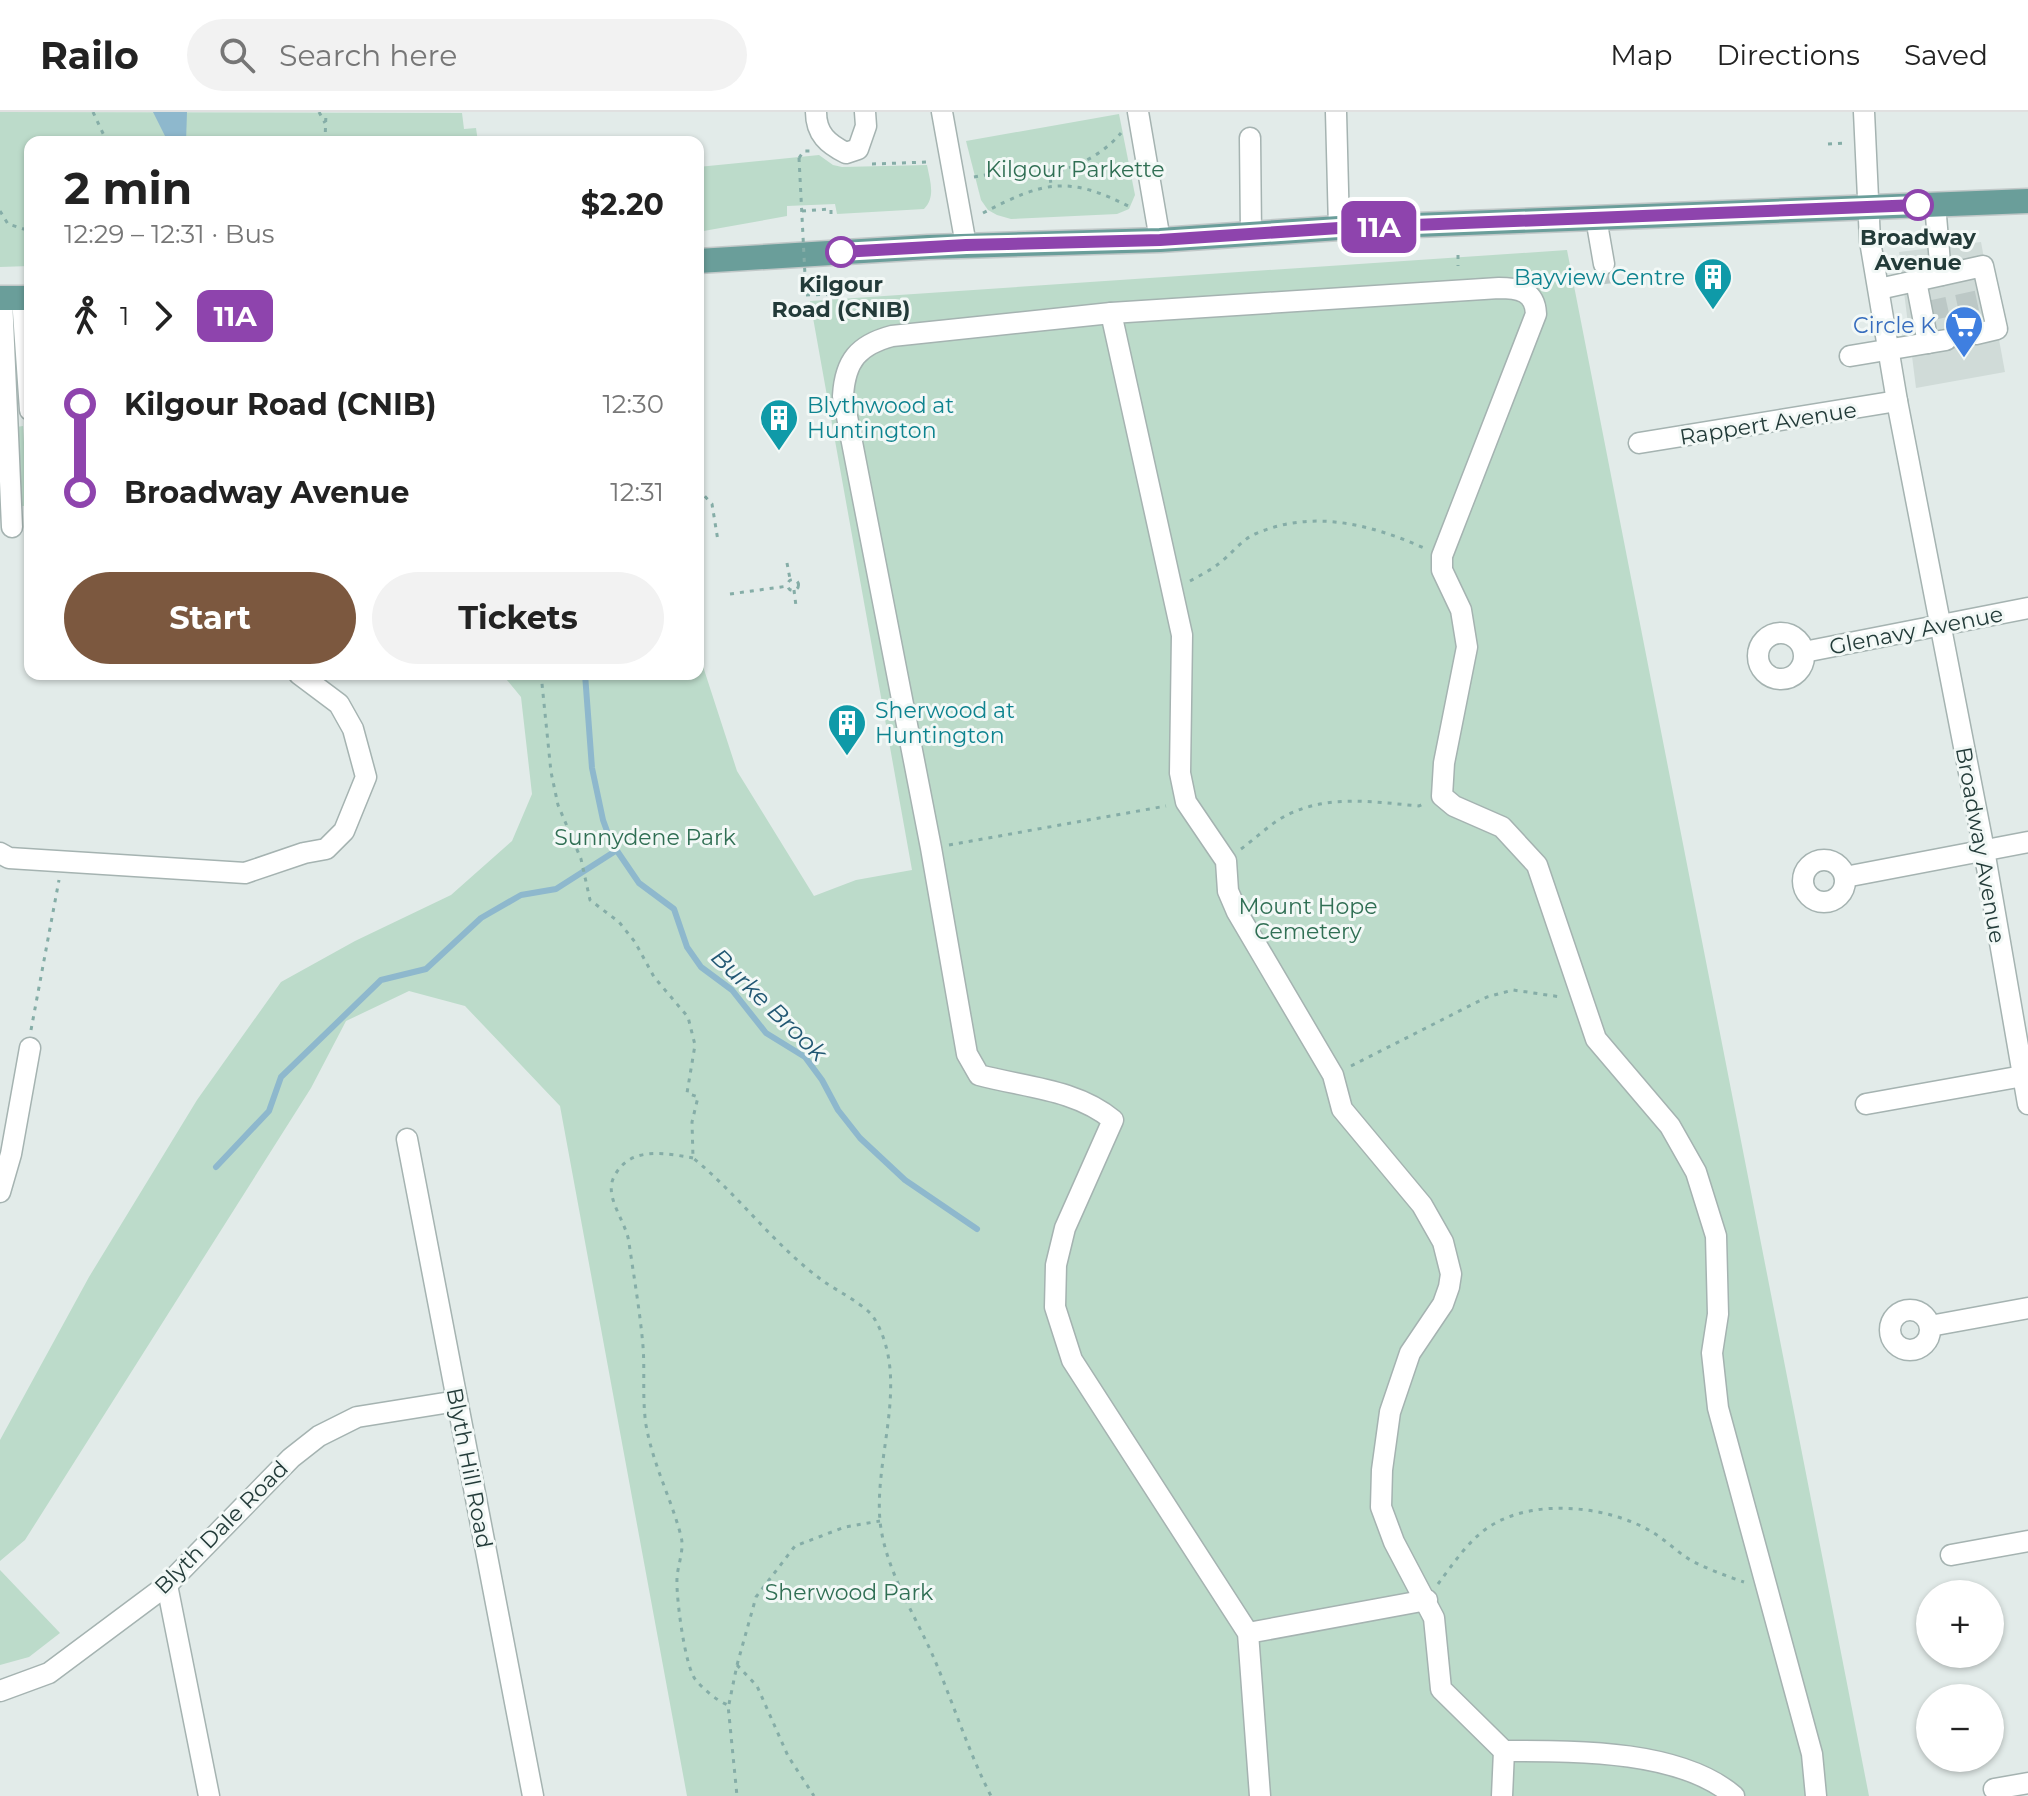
<!DOCTYPE html>
<html lang="en">
<head>
<meta charset="utf-8">
<style>
	body { margin:0; font-family:Montserrat,sans-serif; background:#f2f2f2; color:#222; height:100vh; display:flex; flex-direction:column; font-size:30px; white-space:nowrap }
	* { box-sizing:border-box; margin:0 }
	p { font-size:26px; color:#767676 }
	.icon { flex:none; width:44px; height:44px; fill:none; stroke:currentColor; stroke-width:2; stroke-linecap:round; stroke-linejoin:round }
	.map { position:relative; flex:1; overflow:hidden }
	.sheet { position:absolute; left:24px; top:24px; width:680px; height:544px; display:flex; flex-direction:column; background:#fff; border-radius:16px; box-shadow:0 2px 6px #0004 }
	.sheet>* { flex:none }
	.badge { padding:0 16px; border-radius:12px; font-size:28px; line-height:52px }
	.controls { position:absolute; left:1916px; top:1468px; display:grid; gap:16px }
	.controls a { display:grid; place-items:center; width:88px; height:88px; border-radius:50%; background:#fff; box-shadow:0 2px 6px #0004; font-size:40px }
	.map>.badge { position:absolute; translate:-50% -50%; box-shadow:0 0 0 4px #fff }
	.legs { display:flex; align-items:center; gap:12px; height:88px; padding:0 40px; font-size:26px }
	.legs p { margin-inline-start:auto }
	.headline { display:flex; align-items:center; justify-content:space-between; height:136px; padding:0 40px }
	h1 { font-size:44px; font-weight:700; line-height:60px }
	.primary-button { display:flex; gap:16px; margin-top:auto; padding:16px 40px }
	.primary-button a { flex:1; height:92px; border-radius:48px; background:#7c583f; color:#fff; font-size:32px; font-weight:700; line-height:92px; text-align:center }
	.primary-button a+a { background:#f2f2f2; color:#222 }
	ul { padding:0 40px; list-style:none }
	li { display:flex; align-items:center; gap:28px; height:88px; font-size:30px }
	li i { display:grid; place-items:center; width:12px; height:100%; margin:0 10px; background:currentColor }
	li i::after { content:''; width:20px; height:20px; margin:-10px; border:6px solid; border-radius:50%; background:#fff }
	li p { margin-inline-start:auto }
	li:first-child i { background:linear-gradient(#0000 50%,currentColor 0) }
	li:last-child i { background:linear-gradient(currentColor 50%,#0000 0) }
	header { display:flex; align-items:center; gap:48px; box-sizing:border-box; height:112px; padding:0 40px; background:#fff; border-bottom:2px solid #e0e0e0 }
	header strong { font-size:38px }
	nav { display:flex; gap:44px; margin-inline-start:auto; font-size:28px }
	.search { width:560px; height:72px; background:#f2f2f2; display:flex; align-items:center; gap:20px; box-sizing:border-box; padding:0 28px; border-radius:44px; color:#767676; font-size:30px }
	.map>svg:first-child { display:block }
	.built { fill:#d0dbd8 }
	.green { fill:#bcdbca }
	.water { fill:#8eb8cd }
	.lines { fill:none; stroke-linecap:round; stroke-linejoin:round }
	.stream { stroke:#8eb8cd; stroke-width:6 }
	.minor-tunnel { stroke:#bcc8c6; stroke-width:20; stroke-dasharray:20 10; stroke-linecap:butt }
	.minor-casing { stroke:#a5b3b1; stroke-width:23 }
	.major-casing { stroke:#c1c8c8; stroke-width:27 }
	.path { stroke:#85ada7; stroke-width:3; stroke-dasharray:4 6; stroke-linecap:butt }
	.minor { stroke:#fff; stroke-width:20 }
	.major { stroke:#6a9e9a; stroke-width:24 }
	.path-bridge { stroke:#85ada7; stroke-width:3; stroke-dasharray:4 6; stroke-linecap:butt }
	.line-1-casing { stroke:#fff; stroke-width:18 }
	.line-1 { stroke:#8e44ad; stroke-width:12 }
	.stop-1-dot { fill:#fff; stroke:#8e44ad; stroke-width:4 }
	.labels { text-anchor:middle; stroke-width:6; stroke-linejoin:round; paint-order:stroke }
	.park-label { font-size:22px; fill:#306f54; stroke:#f2f8f6 }
	.stop-label { font-size:22px; font-weight:bold; fill:#233b39; stroke:#f2f8f6 }
	.culture-label { font-size:22px; fill:#0d838f; stroke:#f2f8f6; text-anchor:start }
	.shop-label { font-size:22px; fill:#366cbe; stroke:#f2f8f6; text-anchor:end }
	.street-label { font-size:22px; fill:#233b39; stroke:#f2f8f6 }
	.water-label { font-size:24px; font-style:italic; fill:#215773; stroke:#f2f8f6 }
</style>
</head>
<body>
<header>
<strong>Railo</strong>
<div class="search"><svg class="icon" aria-label="search" viewBox="0 0 24 24"><circle cx="10" cy="10" r="6"/><path d="M15 15l6 6"/></svg>Search here</div>
<nav><a>Map</a><a>Directions</a><a>Saved</a></nav>
</header>
<div class="map">
<svg width="2028" height="1684" viewBox="0 0 2028 1684">
	<rect width="100%" height="100%" fill="#e2ebe9"/>
	<path class="built" d="M 1981,130 L 2005,260 L 1916,276 L 1899,140 Z"/>
	<g class="green">
		<path d="M 0,0 L 462,1 L 464,17 L 476,16 L 478,30 L 30,30 L 30,154 L 0,155 Z"/>
		<path d="M 1119,2 L 1135,83 L 1129,97 L 1117,102 L 1011,107 L 997,103 L 988,98 L 981,88 L 966,29 Z"/>
		<path d="M 819,43 L 833,53 L 842,55 L 927,53 C 930,69 936,85 924,97 L 837,102 L 835,92 L 787,94 L 787,104 L 698,120 L 698,55 Z"/>
		<path d="M 1567,138 L 1869,1684 L 687,1684 L 560,994 L 465,894 L 409,879 L 346,909 L 311,976 L 25,1428 L 0,1449 L 0,1328 L 89,1165 L 197,988 L 281,870 L 355,829 L 451,783 L 512,729 L 532,682 L 521,585 L 502,562 L 698,562 L 698,539 L 737,659 L 814,784 L 856,768 L 912,758 L 810,189 Z"/>
		<path d="M 23,314 L 28,394 L 21,394 L 16,315 Z"/>
		<path d="M 0,1458 L 60,1521 L 29,1545 L 0,1553 Z"/>
	</g>
	<path class="water" d="M 153,0 L 187,0 L 186,30 L 168,30 Z"/>
	<g class="lines">
		<g class="stream">
			<path d="M 585,562 L 592,656 L 603,708 L 611,730 L 639,771 L 674,797 L 687,835 L 701,855 L 732,878 L 766,921 L 805,945 L 822,968 L 838,998 L 860,1026 L 905,1068 L 977,1117"/>
			<path d="M 216,1055 L 269,999 L 281,965 L 381,868 L 426,857 L 481,806 L 521,783 L 556,777 L 617,738"/>
		</g>
		<g class="minor-tunnel">
			<path d="M 1604,152 L 1607,179"/>
			<path d="M 1928,199 L 1979,188"/>
			<path d="M 1946,228 L 1976,222"/>
		</g>
		<g class="minor-casing">
			<g id="minor">
				<path d="M 816,0 C 816,22 828,32 846,41 L 858,37 L 866,14 L 865,0"/>
				<path d="M 942,0 L 966,133"/>
				<path d="M 1138,0 L 1160,128"/>
				<path d="M 1336,0 L 1339,116"/>
				<path d="M 1864,0 L 1870,129 L 1897,289 L 1984,738 L 2028,992"/>
				<path d="M 1250,26 L 1251,122"/>
				<path d="M 1935,92 L 1941,163"/>
				<path d="M 1596,106 L 1604,152"/>
				<path d="M 1916,169 L 1928,231"/>
				<path d="M 1879,177 L 1983,154 L 1997,217 L 1976,222"/>
				<path d="M 2,186 L 12,415"/>
				<path d="M 22,186 L 30,298"/>
				<path d="M 1111,201 L 1182,523 L 1180,661 L 1186,690 L 1226,749 L 1228,779 L 1237,800 L 1333,963 L 1342,997 L 1422,1093 L 1443,1130 L 1451,1162 L 1449,1175 L 1443,1192 L 1410,1241 L 1390,1300 L 1382,1358 L 1381,1395 L 1394,1430 L 1434,1506 L 1441,1577 L 1504,1639 C 1573,1639 1679,1637 1734,1684"/>
				<path d="M 1850,244 L 1946,228"/>
				<path d="M 1639,331 L 1897,289"/>
				<circle cx="1781" cy="544" r="23"/>
				<path d="M 1804,540 L 2028,496"/>
				<path d="M 0,741 L 9,746 L 245,761 L 304,741 L 326,737 L 344,719 L 366,665 L 353,617 L 339,592 L 299,562"/>
				<circle cx="1824" cy="769" r="21"/>
				<path d="M 1845,765 L 2028,730"/>
				<path d="M 1866,992 L 2028,963"/>
				<path d="M 407,1027 L 533,1684"/>
				<path d="M 0,1080 L 11,1042 L 30,936"/>
				<circle cx="1910" cy="1218" r="20"/>
				<path d="M 1930,1214 L 2028,1196"/>
				<path d="M 1951,1443 L 2028,1429"/>
				<path d="M 167,1473 L 209,1684"/>
				<path d="M 1248,1521 L 1427,1488"/>
				<path d="M 0,1579 L 49,1561 L 167,1473 L 291,1346 L 319,1324 L 357,1305 L 457,1289"/>
				<path d="M 1994,1677 L 2028,1671"/>
				<path d="M 1260,1684 L 1248,1521 L 1072,1248 L 1055,1195 L 1056,1153 L 1065,1116 L 1113,1008 C 1076,977 1023,975 979,963 L 967,942 L 931,736 L 843,284 C 845,249 858,233 892,224 L 1111,201 L 1499,176 C 1519,176 1535,179 1536,202 L 1442,444 L 1442,458 L 1461,498 L 1467,535 L 1444,651 L 1442,684 L 1454,694 L 1502,715 L 1537,753 L 1596,927 L 1670,1014 L 1696,1060 L 1716,1124 L 1718,1202 L 1712,1241 L 1718,1296 L 1812,1642 L 1816,1684"/>
				<path d="M 1502,1684 L 1504,1639"/>
			</g>
		</g>
		<g class="major-casing">
			<g id="major">
				<path d="M 698,149 L 928,135 L 1160,128 L 1339,116 L 2028,89"/>
				<path d="M 0,186 L 30,186"/>
			</g>
		</g>
		<g class="path">
			<path d="M 93,0 L 107,30"/>
			<path d="M 319,0 L 325,11"/>
			<path d="M 325,30 L 326,0"/>
			<path d="M 1828,32 L 1847,31"/>
			<path d="M 799,46 L 804,39 L 812,39"/>
			<path d="M 872,52 L 927,50"/>
			<path d="M 1050,62 C 1078,54 1101,44 1121,21"/>
			<path d="M 974,65 L 1048,52 L 1051,72"/>
			<path d="M 0,99 L 8,112 L 30,119"/>
			<path d="M 802,99 L 831,97 L 831,103"/>
			<path d="M 983,101 C 1044,69 1069,63 1132,96"/>
			<path d="M 1458,143 L 1458,154"/>
			<path d="M 700,180 L 700,221"/>
			<path d="M 806,183 L 835,182 L 834,174"/>
			<path d="M 698,377 L 712,392 L 718,429"/>
			<path d="M 787,451 L 790,467"/>
			<circle cx="793" cy="473" r="5.5"/>
			<path d="M 1190,469 C 1199,464 1209,459 1217,453 C 1230,444 1241,428 1255,422 C 1312,397 1370,412 1424,436"/>
			<path d="M 794,478 L 796,494"/>
			<path d="M 730,482 L 788,474"/>
			<path d="M 541,562 L 551,660 L 558,693 L 581,747 L 590,788 L 619,810 L 635,830 L 654,865 L 688,905 L 695,933 L 687,981 L 698,985 L 692,1010 L 693,1046 C 740,1084 776,1136 826,1171 C 838,1179 868,1195 874,1206 C 911,1267 874,1343 880,1409 C 885,1457 914,1501 933,1544 C 953,1590 968,1639 991,1684"/>
			<path d="M 949,733 L 1166,694"/>
			<path d="M 1241,737 C 1256,726 1271,711 1287,703 C 1330,682 1373,690 1419,694 L 1423,692"/>
			<path d="M 31,918 L 59,768"/>
			<path d="M 1351,954 L 1487,885 L 1513,878 L 1561,885"/>
			<path d="M 693,1046 C 665,1041 628,1033 613,1067 C 605,1087 627,1111 629,1131 C 634,1165 640,1200 643,1234 C 645,1260 642,1286 646,1313 C 653,1353 671,1386 681,1424 C 685,1440 676,1455 677,1472 C 677,1491 685,1553 695,1567 C 703,1577 717,1589 728,1593 L 737,1684"/>
			<path d="M 1438,1472 C 1453,1452 1470,1426 1492,1413 C 1536,1386 1609,1394 1652,1420 C 1666,1428 1678,1441 1692,1449 C 1708,1457 1726,1464 1744,1470"/>
			<path d="M 737,1553 L 757,1574 L 788,1644 L 814,1684"/>
			<path d="M 729,1592 L 737,1553 L 756,1485 L 795,1434 L 845,1415 L 880,1409"/>
		</g>
		<use href="#minor" class="minor"/>
		<use href="#major" class="major"/>
		<path class="path-bridge" d="M 799,46 L 806,183"/>
	</g>
	<g class="lines">
		<g class="line-1-casing">
			<path id="line-1" d="M 841,140 L 966,133 L 1160,128 L 1339,116 L 1918,93"/>
		</g>
		<use href="#line-1" class="line-1"/>
	</g>
	<defs>
		<g id="building-pin" transform="scale(2)"><path d="M0 17L-7.5 6A9.5 9.5 0 1 1 7.5 6Z" fill="#0f9aa8" stroke="#f2f8f6"/><path d="M-4-6H4V6H1V3H-1V6H-4ZM-2.5-4.3h1.7v1.8h-1.7ZM.8-4.3h1.7v1.8H.8ZM-2.5-1h1.7V.8h-1.7ZM.8-1h1.7V.8H.8Z" fill="#fff"/></g>
		<g id="supermarket-pin" transform="scale(2)"><path d="M0 17L-7.5 6A9.5 9.5 0 1 1 7.5 6Z" fill="#3f7fe0" stroke="#f2f8f6"/><path d="M-6-5.5h2.5l.6 2H6L4.5 2H-2.5L-4.4-4H-6ZM-1.5 3.2a1.3 1.3 0 1 0 .1 0ZM3 3.2a1.3 1.3 0 1 0 .1 0Z" fill="#fff"/></g>
	</defs>
	<g fill-rule="evenodd">
		<use href="#building-pin" x="1713" y="165"/>
		<use href="#supermarket-pin" x="1964" y="213"/>
		<use href="#building-pin" x="779" y="306"/>
		<use href="#building-pin" x="847" y="611"/>
	</g>
	<g class="stop-1-dot">
		<circle cx="1918" cy="93" r="14"/>
		<circle cx="841" cy="140" r="14"/>
	</g>
	<g class="labels">
		<g class="park-label">
			<text x="1075" y="65">Kilgour Parkette</text>
			<text x="645" y="733">Sunnydene Park</text>
			<text x="1308" y="802">Mount Hope<tspan x="1308" dy="25">Cemetery</tspan></text>
			<text x="849" y="1488">Sherwood Park</text>
		</g>
		<g class="stop-label">
			<text x="1918" y="133">Broadway<tspan x="1918" dy="25">Avenue</tspan></text>
			<text x="841" y="180">Kilgour<tspan x="841" dy="25">Road (CNIB)</tspan></text>
		</g>
		<g class="culture-label">
			<text x="1685" y="173" text-anchor="end">Bayview Centre</text>
			<text x="807" y="301">Blythwood at<tspan x="807" dy="25">Huntington</tspan></text>
			<text x="875" y="606">Sherwood at<tspan x="875" dy="25">Huntington</tspan></text>
		</g>
		<g class="shop-label">
			<text x="1936" y="221">Circle K</text>
		</g>
		<g class="street-label">
			<text transform="translate(1768 311) rotate(-9)" y="8">Rappert Avenue</text>
			<text transform="translate(1916 518) rotate(-11)" y="8">Glenavy Avenue</text>
			<text transform="translate(1981 733) rotate(80)" y="8">Broadway Avenue</text>
			<text transform="translate(470 1356) rotate(79)" y="8">Blyth Hill Road</text>
			<text transform="translate(221 1415) rotate(-45)" y="8">Blyth Dale Road</text>
		</g>
		<g class="water-label">
			<text transform="translate(769 893) rotate(44)" y="8">Burke Brook</text>
		</g>
	</g>
</svg>
<div class="controls">
<a>+</a>
<a>−</a>
</div>
<b class="badge" style="left:1379px;top:115px;background:#8e44ad;color:#fff">11A</b>
<section class="sheet">
<div class="headline"><div><h1>2 min</h1><p>12:29 – 12:31 · Bus</p></div><b>$2.20</b></div>
<div class="legs"><svg class="icon" aria-label="walk" viewBox="0 0 24 24"><circle cx="13" cy="4" r="2"/><path d="M13 8l-2 6 4 7M11 14l-3 7M7 12l3-4h3l4 4"/></svg>1<svg class="icon" aria-label="forward" viewBox="0 0 24 24"><path d="M9 5l7 7-7 7"/></svg><b class="badge" style="background:#8e44ad;color:#fff">11A</b></div>
<ul>
<li><i style="color:#8e44ad"></i><b>Kilgour Road (CNIB)</b><p>12:30</p></li>
<li><i style="color:#8e44ad"></i><b>Broadway Avenue</b><p>12:31</p></li>
</ul>
<div class="primary-button"><a>Start</a><a>Tickets</a></div>
</section>
</div>
</body>
</html>
